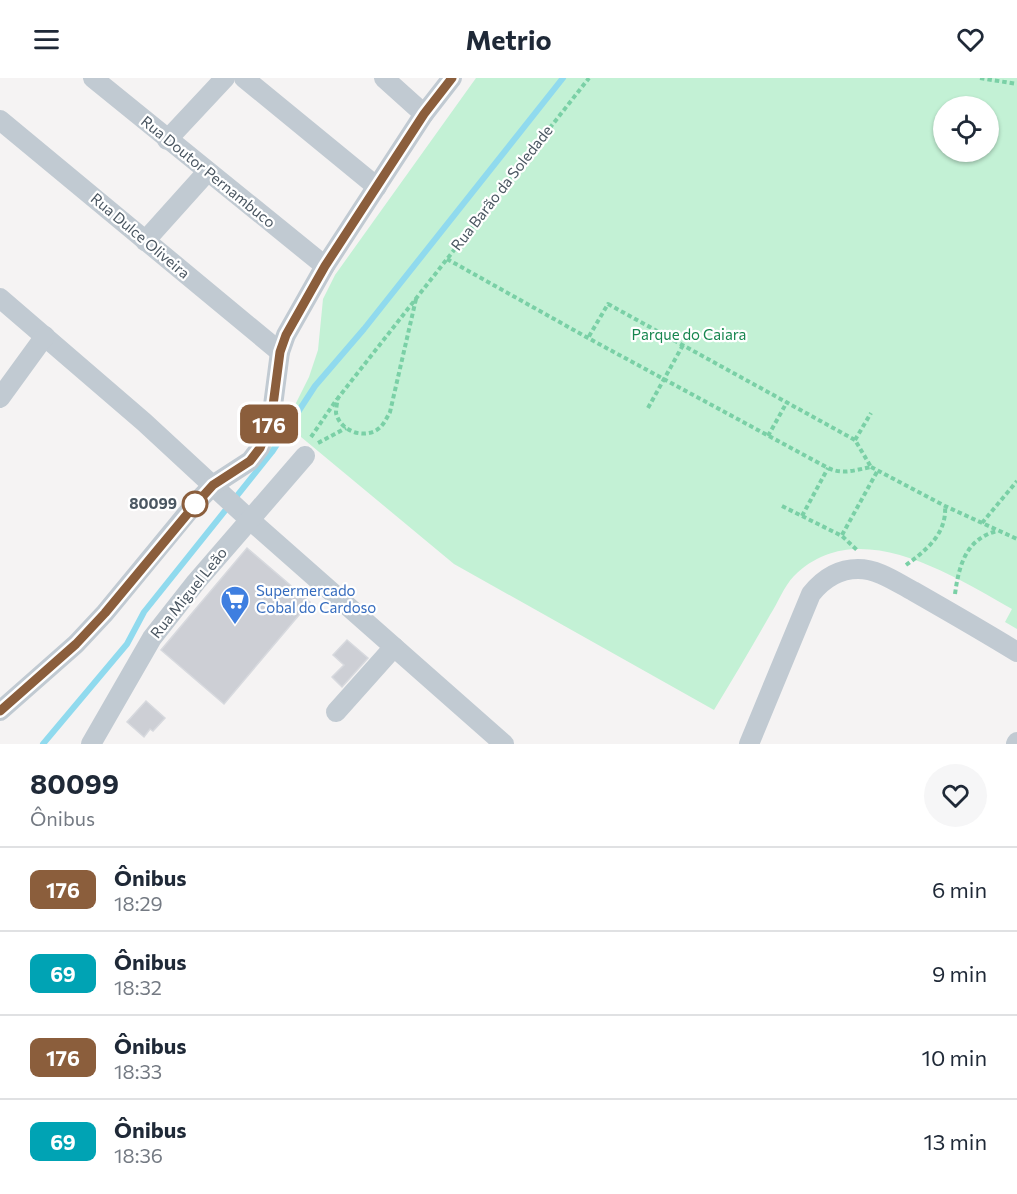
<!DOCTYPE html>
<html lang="pt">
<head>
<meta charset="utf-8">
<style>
	body { margin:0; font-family:Commissioner,sans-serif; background:#f6f6f7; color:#1f2937; height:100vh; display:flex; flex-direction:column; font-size:22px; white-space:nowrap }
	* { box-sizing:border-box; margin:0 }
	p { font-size:20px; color:#747a83 }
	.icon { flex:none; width:33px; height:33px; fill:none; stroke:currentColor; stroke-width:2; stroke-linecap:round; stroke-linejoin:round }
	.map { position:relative; height:666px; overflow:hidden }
	.details { display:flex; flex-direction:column; background:#fff; flex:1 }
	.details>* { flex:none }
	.badge { padding:0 12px; border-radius:9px; font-size:21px; line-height:39px }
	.tools { position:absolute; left:933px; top:18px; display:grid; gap:12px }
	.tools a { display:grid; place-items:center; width:66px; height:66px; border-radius:50%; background:#fff; box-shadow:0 2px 4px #0004; font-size:30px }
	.map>.badge { position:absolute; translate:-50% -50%; box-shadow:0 0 0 3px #fff }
	.round { display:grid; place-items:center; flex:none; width:63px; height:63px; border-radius:32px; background:#f6f6f7 }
	.head { display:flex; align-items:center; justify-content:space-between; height:102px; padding:0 30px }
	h1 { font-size:28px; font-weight:700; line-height:45px }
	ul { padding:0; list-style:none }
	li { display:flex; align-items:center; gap:18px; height:84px; padding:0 30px; border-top:2px solid #e0e1e3 }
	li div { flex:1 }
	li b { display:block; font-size:22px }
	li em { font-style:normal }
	li .badge { min-width:66px; font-weight:700; text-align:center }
	header { display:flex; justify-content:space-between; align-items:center; height:78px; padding:0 30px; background:#fff; font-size:27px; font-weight:700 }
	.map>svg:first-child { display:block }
	.green { fill:#c3f1d5; fill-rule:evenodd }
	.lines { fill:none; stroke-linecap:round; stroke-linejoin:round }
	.stream { stroke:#90daee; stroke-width:6 }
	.building { fill:#cdcfd5; stroke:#d7d9de; stroke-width:1.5 }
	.path { stroke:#7ad0a6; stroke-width:4; stroke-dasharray:4.5 3; stroke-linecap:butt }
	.street { stroke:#c1cad2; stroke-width:20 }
	.line-casing { stroke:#fff; stroke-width:14 }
	.line { stroke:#8b5e3c; stroke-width:9 }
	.stop-dot { fill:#fff; stroke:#8b5e3c; stroke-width:3 }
	.labels { text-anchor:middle; stroke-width:4.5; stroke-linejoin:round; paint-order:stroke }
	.street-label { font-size:15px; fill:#4a5661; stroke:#fff }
	.park-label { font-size:15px; fill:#17864f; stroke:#fff }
	.stop-label { font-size:15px; font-weight:bold; fill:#4a5661; stroke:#fff; text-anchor:end }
	.shop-label { font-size:15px; fill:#366cbe; stroke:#fff; text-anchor:start }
</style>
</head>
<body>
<header><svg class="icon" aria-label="menu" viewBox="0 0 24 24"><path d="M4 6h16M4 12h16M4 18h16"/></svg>Metrio<svg class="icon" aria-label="heart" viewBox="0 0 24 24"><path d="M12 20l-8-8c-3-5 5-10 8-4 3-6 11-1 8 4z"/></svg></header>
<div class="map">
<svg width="1017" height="666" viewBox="0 0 1017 666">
	<rect width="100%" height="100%" fill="#f5f3f3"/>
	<path class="green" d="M 476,0 L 1017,0 L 1017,551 L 1005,544 L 1012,531 C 952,497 856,435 794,498 C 784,508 778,525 770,537 C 752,569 733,601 714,632 L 454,486 L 289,349 L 272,374 L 245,407 L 295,327 L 309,299 L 318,272 L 323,221 L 335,197 ZM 944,28 L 988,28 L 988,74 L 944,74 Z"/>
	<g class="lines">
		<path class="stream" d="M 43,666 L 127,566 L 144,534 L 272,374 L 315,308 L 364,251 L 563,0"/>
	</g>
	<g class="building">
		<path d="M 247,470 L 310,524 L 224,626 L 161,572 Z"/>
		<path d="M 347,562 L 368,580 L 342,609 L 332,599 L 344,587 L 333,577 Z"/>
		<path d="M 146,623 L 165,640 L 153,653 L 150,651 L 144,659 L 127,644 Z"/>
	</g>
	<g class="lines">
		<g class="path">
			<path d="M 980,0 L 1017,6"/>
			<path d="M 447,181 L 588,260 L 828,390 C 843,397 855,392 871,389 L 855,362 L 608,226 L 588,260"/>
			<path d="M 416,221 L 390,334 C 386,341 383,349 375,353 C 360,360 340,352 336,335 C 336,331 337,324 338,320 L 589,0"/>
			<path d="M 648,330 L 683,267"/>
			<path d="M 768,358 L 787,324"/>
			<path d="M 311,359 L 337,321"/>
			<path d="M 855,362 L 871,335"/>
			<path d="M 318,365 L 346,350"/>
			<path d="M 871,389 L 945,428 L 1017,461"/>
			<path d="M 782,428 L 842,458 L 858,473"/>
			<path d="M 802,438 L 828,390"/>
			<path d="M 982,445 L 1017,403"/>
			<path d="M 842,457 L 878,392"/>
			<path d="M 906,487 C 927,472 947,455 945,428"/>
			<path d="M 955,516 C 959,487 966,461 997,453"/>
		</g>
		<g class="street">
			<path d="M 93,0 L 325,188"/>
			<path d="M 244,0 L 377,109"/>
			<path d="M 384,0 L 424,36"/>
			<path d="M 0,42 L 280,274"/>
			<path d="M 167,62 L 225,0"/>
			<path d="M 145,163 L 207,94"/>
			<path d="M 0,220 L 144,344 L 250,442 L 504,666"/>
			<path d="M 0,320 L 45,258"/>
			<path d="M 0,633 L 76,566 L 105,535 L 194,427 L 213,407 L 250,383 L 260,370 L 272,335 L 280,274 L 286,257 L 325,188 L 424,36 L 452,0"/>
			<path d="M 336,634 L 394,569"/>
			<path d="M 91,666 L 152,560 L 196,504 L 305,378"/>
			<path d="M 749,666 L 811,516 C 823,501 839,491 858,491 C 878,491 896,504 913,513 C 948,533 983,553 1017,574"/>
			<path d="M 1016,666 L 1017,664"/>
		</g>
	</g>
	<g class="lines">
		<g class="line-casing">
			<path id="line" d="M 0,633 L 76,566 L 105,535 L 194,428 L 213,407 L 250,383 L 260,370 L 267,352 L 272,335 L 280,274 L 286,257 L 325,188 L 424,36 L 452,0"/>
		</g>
		<use href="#line" class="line"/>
	</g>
	<defs>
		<g id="supermarket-pin" transform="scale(1.5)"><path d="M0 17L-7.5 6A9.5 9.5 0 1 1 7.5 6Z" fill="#3f7fe0" stroke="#fff"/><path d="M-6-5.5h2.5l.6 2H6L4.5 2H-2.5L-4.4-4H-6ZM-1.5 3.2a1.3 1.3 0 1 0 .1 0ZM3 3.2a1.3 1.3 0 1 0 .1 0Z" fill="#fff"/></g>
	</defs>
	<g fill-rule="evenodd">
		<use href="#supermarket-pin" x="235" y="522"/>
	</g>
	<circle class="stop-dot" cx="195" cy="426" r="12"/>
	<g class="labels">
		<g class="street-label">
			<text transform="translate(208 94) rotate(39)" y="5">Rua Doutor Pernambuco</text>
			<text transform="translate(502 110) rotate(-52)" y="5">Rua Barão da Soledade</text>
			<text transform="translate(140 158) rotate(40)" y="5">Rua Dulce Oliveira</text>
			<text transform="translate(189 515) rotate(-51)" y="5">Rua Miguel Leão</text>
		</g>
		<g class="park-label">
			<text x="689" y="262">Parque do Caiara</text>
		</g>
		<g class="stop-label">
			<text x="177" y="431">80099</text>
		</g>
		<g class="shop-label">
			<text x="256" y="518">Supermercado<tspan x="256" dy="17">Cobal do Cardoso</tspan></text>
		</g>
	</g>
</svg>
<div class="tools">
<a><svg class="icon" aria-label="locate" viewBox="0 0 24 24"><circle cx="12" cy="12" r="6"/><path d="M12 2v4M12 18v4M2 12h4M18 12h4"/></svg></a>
</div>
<b class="badge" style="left:269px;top:346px;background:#8b5e3c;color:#fff">176</b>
</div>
<section class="details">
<div class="head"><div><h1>80099</h1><p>Ônibus</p></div><a class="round"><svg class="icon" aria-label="heart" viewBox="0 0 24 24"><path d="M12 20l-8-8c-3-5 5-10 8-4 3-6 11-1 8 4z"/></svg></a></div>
<ul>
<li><span class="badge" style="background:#8b5e3c;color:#fff">176</span><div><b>Ônibus</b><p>18:29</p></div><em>6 min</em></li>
<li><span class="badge" style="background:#00a3b4;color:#fff">69</span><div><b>Ônibus</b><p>18:32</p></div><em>9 min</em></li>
<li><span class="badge" style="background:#8b5e3c;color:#fff">176</span><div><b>Ônibus</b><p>18:33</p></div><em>10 min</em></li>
<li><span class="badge" style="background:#00a3b4;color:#fff">69</span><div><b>Ônibus</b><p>18:36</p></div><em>13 min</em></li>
</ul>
</section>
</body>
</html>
